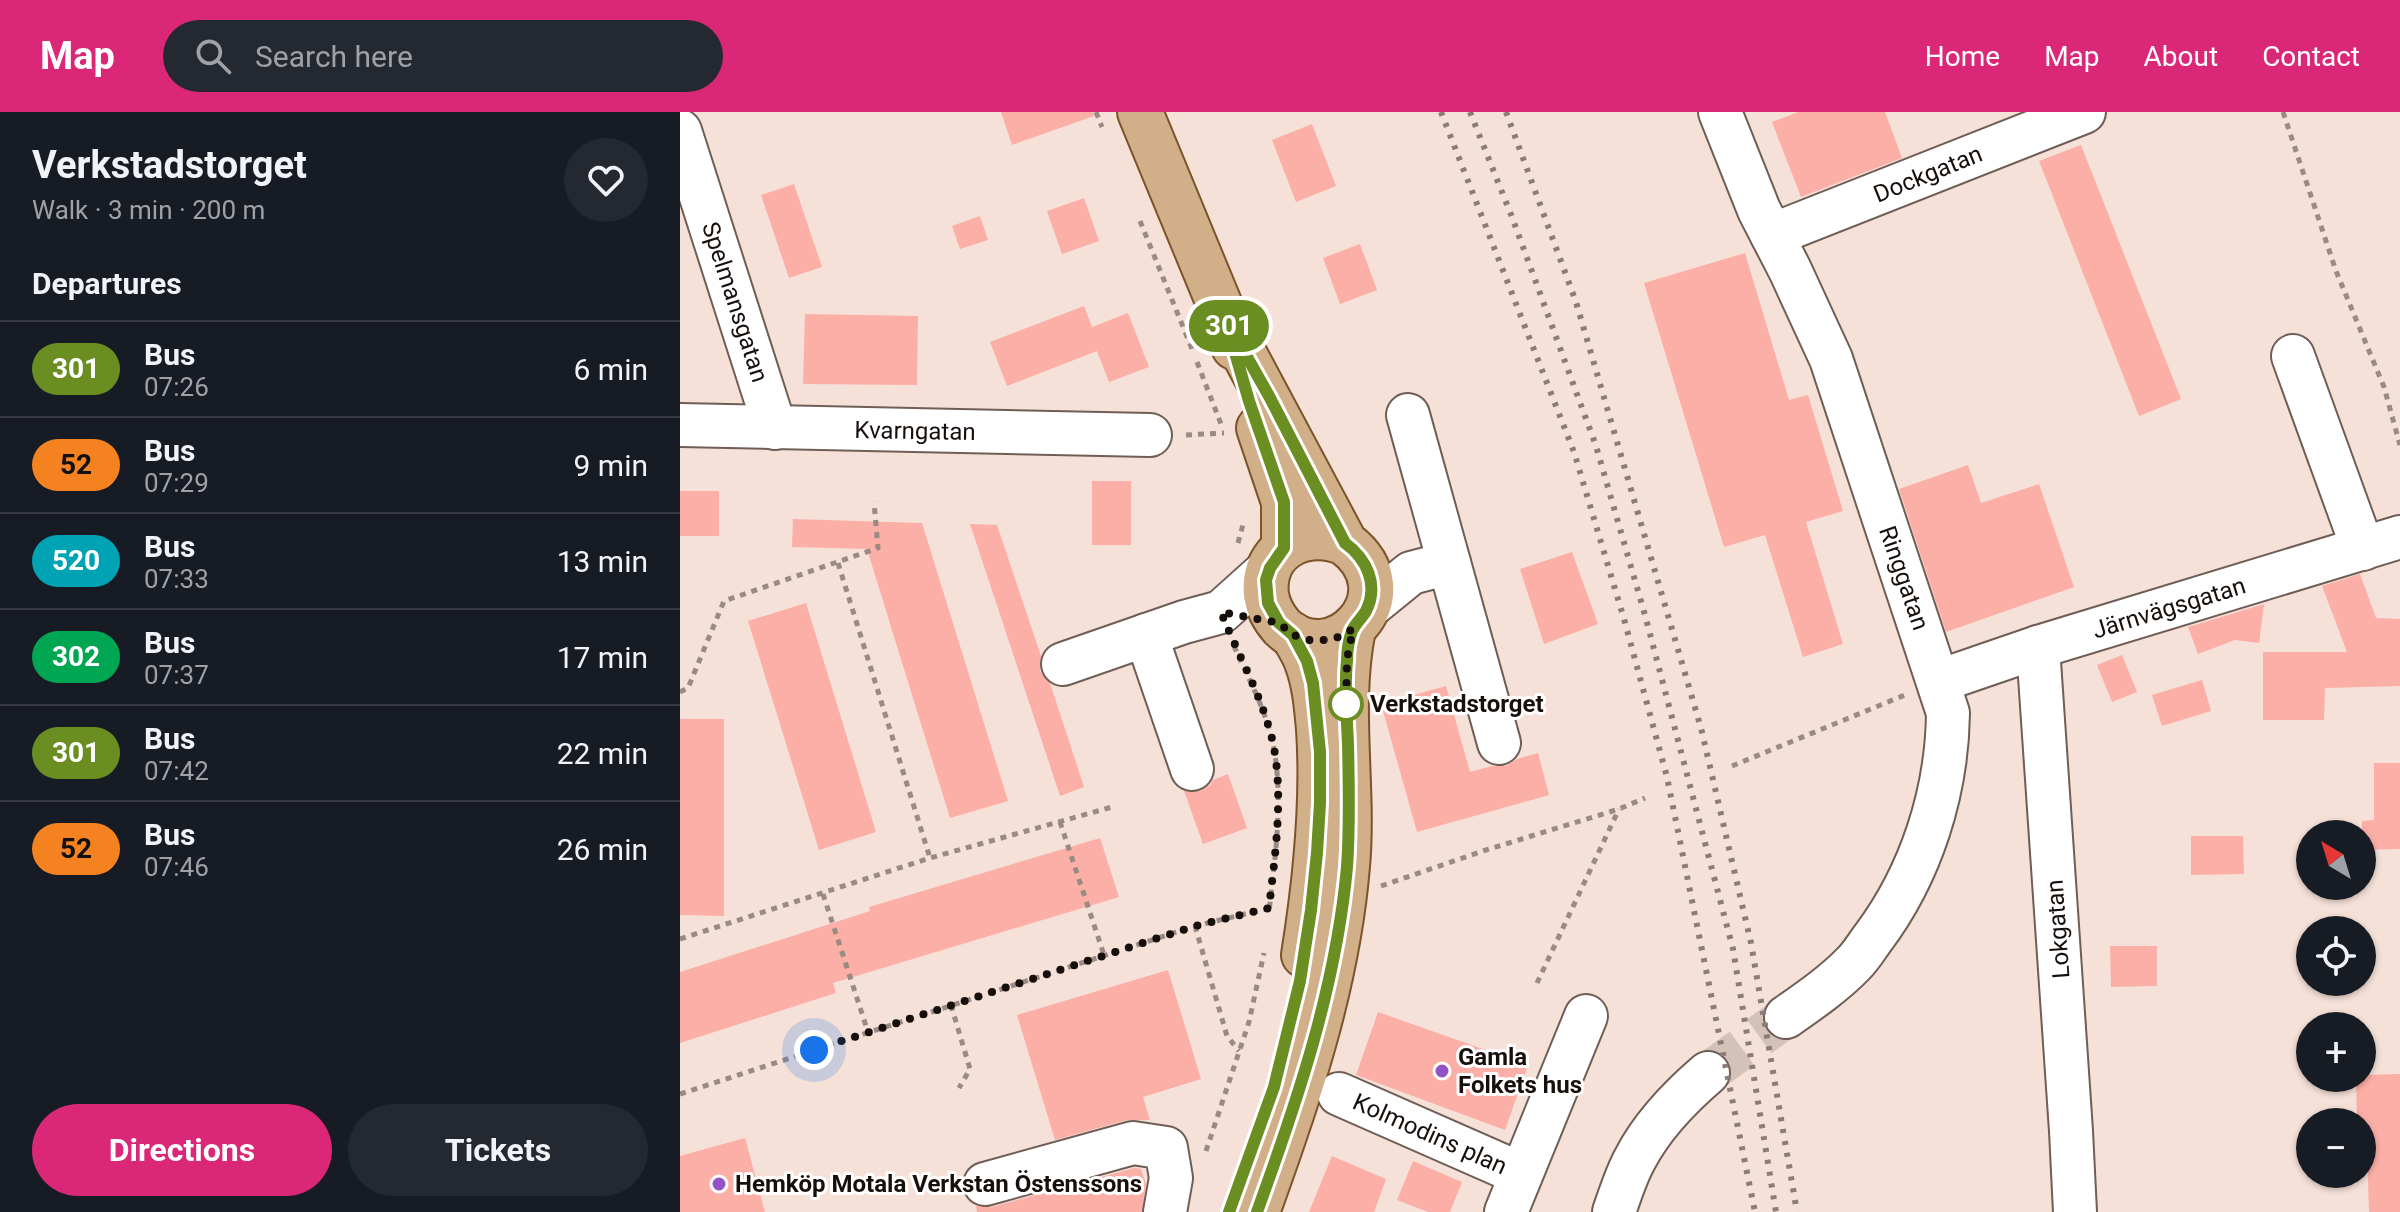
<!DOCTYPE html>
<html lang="en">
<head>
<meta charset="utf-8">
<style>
	body { margin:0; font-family:Roboto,sans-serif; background:#242831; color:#f1f3f6; height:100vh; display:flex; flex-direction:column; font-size:30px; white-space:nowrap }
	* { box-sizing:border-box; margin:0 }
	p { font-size:26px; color:#9ea1a6 }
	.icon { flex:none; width:44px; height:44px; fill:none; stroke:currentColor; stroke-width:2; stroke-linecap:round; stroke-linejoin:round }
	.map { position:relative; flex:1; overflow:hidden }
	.drawer { display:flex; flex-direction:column; background:#171b24; width:680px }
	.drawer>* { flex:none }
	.badge { padding:0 16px; border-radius:26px; font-size:28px; line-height:52px }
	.needle { width:52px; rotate:322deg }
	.buttons { position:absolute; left:1616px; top:708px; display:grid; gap:16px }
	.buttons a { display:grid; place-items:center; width:80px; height:80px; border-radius:50%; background:#171b24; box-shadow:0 2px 6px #0004; font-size:40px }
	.you { position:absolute; width:40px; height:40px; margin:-20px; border:6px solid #fff; border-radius:50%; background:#1a73e8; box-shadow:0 0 0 12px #1a73e833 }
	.map>.badge { position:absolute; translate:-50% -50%; box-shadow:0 0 0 4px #fff }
	h2 { padding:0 32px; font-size:30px; line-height:72px }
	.round { display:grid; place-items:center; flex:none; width:84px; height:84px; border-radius:42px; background:#242831 }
	.overview { display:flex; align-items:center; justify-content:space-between; height:136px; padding:0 32px }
	h1 { font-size:38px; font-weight:700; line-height:60px }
	.cta { display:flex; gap:16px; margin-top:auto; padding:16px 32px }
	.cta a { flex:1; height:92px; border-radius:48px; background:#db2777; color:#fff; font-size:32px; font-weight:700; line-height:92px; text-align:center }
	.cta a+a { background:#242831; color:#f1f3f6 }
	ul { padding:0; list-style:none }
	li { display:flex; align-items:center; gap:24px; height:96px; padding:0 32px; border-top:2px solid #363941 }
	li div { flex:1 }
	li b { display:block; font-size:30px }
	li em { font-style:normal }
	li .badge { min-width:88px; font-weight:700; text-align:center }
	header { display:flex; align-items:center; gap:48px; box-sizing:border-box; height:112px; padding:0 40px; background:#db2777; color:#fff }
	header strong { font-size:38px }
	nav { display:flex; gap:44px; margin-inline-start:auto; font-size:28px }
	.search { width:560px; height:72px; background:#242831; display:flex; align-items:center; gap:20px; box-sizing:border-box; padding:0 28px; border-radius:44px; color:#9ea1a6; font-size:30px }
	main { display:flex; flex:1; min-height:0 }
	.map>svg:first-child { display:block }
	.building { fill:#fcafa6 }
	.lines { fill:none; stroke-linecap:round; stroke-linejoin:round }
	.minor-tunnel { stroke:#d4c2b9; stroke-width:42; stroke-dasharray:42 21; stroke-linecap:butt }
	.minor-casing { stroke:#6f5e56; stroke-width:46 }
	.major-casing { stroke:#7b5429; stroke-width:48 }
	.path { stroke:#998a84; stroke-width:5; stroke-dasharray:6 6; stroke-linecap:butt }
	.minor { stroke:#fff; stroke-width:42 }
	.major { stroke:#d1af88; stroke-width:44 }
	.rail { stroke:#8a7c76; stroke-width:6; stroke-dasharray:4 8; stroke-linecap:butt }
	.line-casing { stroke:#fff; stroke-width:18 }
	.line { stroke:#6b8e23; stroke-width:12 }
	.walk { stroke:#160f0c; stroke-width:8; stroke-dasharray:0 14.4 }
	.stop-dot { fill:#fff; stroke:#6b8e23; stroke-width:4 }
	.poi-dot { fill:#9452c7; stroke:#fff; stroke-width:3 }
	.labels { text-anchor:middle; stroke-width:6; stroke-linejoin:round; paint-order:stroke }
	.street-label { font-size:24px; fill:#160f0c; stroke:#fff }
	.stop-label { font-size:24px; font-weight:bold; fill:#160f0c; stroke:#fff; text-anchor:start }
	.poi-label { font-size:24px; font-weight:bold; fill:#160f0c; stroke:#fff; text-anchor:start }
</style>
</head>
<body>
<header>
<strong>Map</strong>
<div class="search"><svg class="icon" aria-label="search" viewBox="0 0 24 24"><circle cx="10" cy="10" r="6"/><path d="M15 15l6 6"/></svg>Search here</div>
<nav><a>Home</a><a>Map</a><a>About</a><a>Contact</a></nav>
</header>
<main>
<section class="drawer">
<div class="overview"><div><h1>Verkstadstorget</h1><p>Walk · 3 min · 200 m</p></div><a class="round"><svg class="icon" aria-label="heart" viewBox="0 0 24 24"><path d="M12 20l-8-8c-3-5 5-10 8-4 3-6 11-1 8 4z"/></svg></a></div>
<h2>Departures</h2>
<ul>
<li><span class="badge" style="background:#6b8e23;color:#fff">301</span><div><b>Bus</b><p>07:26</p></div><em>6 min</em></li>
<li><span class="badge" style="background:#f58220;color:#111">52</span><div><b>Bus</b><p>07:29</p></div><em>9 min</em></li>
<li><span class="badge" style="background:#00a3b4;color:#fff">520</span><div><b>Bus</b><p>07:33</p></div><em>13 min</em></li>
<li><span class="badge" style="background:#00a651;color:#fff">302</span><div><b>Bus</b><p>07:37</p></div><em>17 min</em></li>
<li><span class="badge" style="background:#6b8e23;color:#fff">301</span><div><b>Bus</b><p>07:42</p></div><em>22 min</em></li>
<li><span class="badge" style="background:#f58220;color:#111">52</span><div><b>Bus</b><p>07:46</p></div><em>26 min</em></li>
</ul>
<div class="cta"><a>Directions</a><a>Tickets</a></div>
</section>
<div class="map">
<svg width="1720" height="1100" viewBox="0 0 1720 1100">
	<rect width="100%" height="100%" fill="#f5e1d8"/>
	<g class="building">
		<path d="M 321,0 L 413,0 L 414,4 L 332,33 Z"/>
		<path d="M 1118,0 L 1205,0 L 1222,46 L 1121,85 L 1092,10 Z"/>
		<path d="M 632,12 L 656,74 L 616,90 L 592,28 Z"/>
		<path d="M 1401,33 L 1501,287 L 1459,304 L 1359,49 Z"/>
		<path d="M 114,72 L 142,155 L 109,166 L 81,83 Z"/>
		<path d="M 404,86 L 419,129 L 382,142 L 367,99 Z"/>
		<path d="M 300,104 L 308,128 L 280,137 L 272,114 Z"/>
		<path d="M 680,132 L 697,178 L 660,192 L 643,146 Z"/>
		<path d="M 1065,141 L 1109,288 L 1128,283 L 1163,399 L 1126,410 L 1163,532 L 1123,545 L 1085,423 L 1044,435 L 964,171 Z"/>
		<path d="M 404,194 L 412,215 L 448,201 L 469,255 L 429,270 L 417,239 L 327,274 L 310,230 Z"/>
		<path d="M 125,202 L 238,204 L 237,273 L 123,272 Z"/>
		<path d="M 1288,353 L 1301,391 L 1359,372 L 1394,475 L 1266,520 L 1219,377 Z"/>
		<rect x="412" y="369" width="39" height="64"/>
		<rect x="0" y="379" width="39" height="45"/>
		<path d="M 113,407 L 242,411 L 328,689 L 270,706 L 187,437 L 112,435 Z"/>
		<path d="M 290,412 L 317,413 L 361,544 L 360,559 L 370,571 L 404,675 L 380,684 Z"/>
		<path d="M 892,440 L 918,512 L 864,532 L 840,457 Z"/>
		<path d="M 1680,462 L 1696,506 L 1720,507 L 1720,574 L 1645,576 L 1644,608 L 1583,608 L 1583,540 L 1667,540 L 1642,474 Z"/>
		<path d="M 126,491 L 196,720 L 139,738 L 68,509 Z"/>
		<path d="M 1584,492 L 1579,531 L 1555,528 L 1518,542 L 1508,515 Z"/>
		<path d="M 1442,543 L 1457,580 L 1432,590 L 1417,553 Z"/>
		<path d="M 1522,568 L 1531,599 L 1482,614 L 1472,583 Z"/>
		<path d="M 766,574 L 790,660 L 812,654 L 826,654 L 837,647 L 858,641 L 869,683 L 737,720 L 701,592 Z"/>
		<path d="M 0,607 L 44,607 L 44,804 L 0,803 Z"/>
		<path d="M 1694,651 L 1720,651 L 1720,737 L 1682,738 L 1682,709 L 1694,708 Z"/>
		<path d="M 548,662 L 567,716 L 523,732 L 504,679 L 520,679 L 530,673 L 533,668 Z"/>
		<path d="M 1511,724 L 1563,724 L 1564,762 L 1511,763 Z"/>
		<path d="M 420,726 L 439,785 L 153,871 L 156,881 L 0,931 L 0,860 L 190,799 L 189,795 Z"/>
		<path d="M 1430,834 L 1477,834 L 1477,874 L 1431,875 Z"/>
		<path d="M 488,858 L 521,967 L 463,985 L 470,1008 L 447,1008 L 375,1028 L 337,903 Z"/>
		<path d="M 698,900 L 848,953 L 825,1018 L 676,963 Z"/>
		<path d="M 1720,962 L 1720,1100 L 1689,1100 L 1687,1038 L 1682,1038 L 1682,1010 L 1677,1010 L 1676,966 L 1682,966 L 1682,963 Z"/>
		<path d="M 65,1026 L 85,1100 L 0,1100 L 0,1044 Z"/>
		<path d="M 652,1044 L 706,1067 L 694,1100 L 629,1100 Z"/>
		<path d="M 733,1049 L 782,1070 L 770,1100 L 748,1100 L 717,1088 Z"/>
		<path d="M 454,1056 L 461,1057 L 466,1072 L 462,1100 L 297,1100 L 296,1094 L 311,1095 Z"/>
	</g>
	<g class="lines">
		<path class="minor-tunnel" d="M 1028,961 L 1106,905"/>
		<g class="minor-casing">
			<g id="minor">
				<path d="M 1040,0 L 1079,98 L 1110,158 L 1151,247 L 1268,601 C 1267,681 1241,762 1193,826 C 1187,834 1181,844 1174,851 C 1155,871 1129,889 1106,905"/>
				<path d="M 0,19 L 95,316"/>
				<path d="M 1092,123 L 1404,0"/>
				<path d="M 1613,244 L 1683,437"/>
				<path d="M 728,303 L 819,631"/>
				<path d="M 0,313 L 470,323"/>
				<path d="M 688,496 L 731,461 L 769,451"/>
				<path d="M 466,523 L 512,657"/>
				<path d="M 1358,535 L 1391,1019 L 1395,1100"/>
				<path d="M 383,552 L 504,510 L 541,500 L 590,456"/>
				<path d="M 1259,569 L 1358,535 L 1720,425"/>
				<path d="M 659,982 L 841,1062"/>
				<path d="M 305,1072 L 453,1031 L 486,1036 L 491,1066 L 485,1100"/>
				<path d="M 826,1100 L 906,904"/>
				<path d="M 934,1100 C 940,1083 946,1063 955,1047 C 972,1014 1000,985 1028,961"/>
			</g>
		</g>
		<g class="major-casing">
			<g id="major">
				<path d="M 460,0 L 545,206 L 554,235"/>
				<path d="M 545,206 L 665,431 C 733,482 653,564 602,515 C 594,506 588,495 586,483 C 581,436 626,414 665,431"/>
				<path d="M 579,316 L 604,390 L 604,436"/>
				<path d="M 613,523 C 618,532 624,541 627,550 C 635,571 637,595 639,617 C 644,692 636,768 624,843"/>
				<path d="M 577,1100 C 618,987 657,874 667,754 C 674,675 657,595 673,517"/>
			</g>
		</g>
		<g class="path">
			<path d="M 416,0 L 422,15"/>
			<path d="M 1603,0 L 1656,159 L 1704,275 L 1720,333"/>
			<path d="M 460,109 L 512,237"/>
			<path d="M 517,250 L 541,312"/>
			<path d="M 506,323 L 544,321"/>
			<path d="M 558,431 L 564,409"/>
			<path d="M 158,451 L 250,746"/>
			<path d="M 554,534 C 568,566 586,598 593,632 C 604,687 595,745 589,800"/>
			<path d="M 0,580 L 8,576 L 44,489 L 198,436 L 194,390"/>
			<path d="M 1052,654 L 1225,583"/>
			<path d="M 380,710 L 424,843"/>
			<path d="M 701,774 L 806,738 L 939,697 L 965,686"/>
			<path d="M 143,782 L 188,920"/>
			<path d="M 515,814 L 547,924 L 559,939"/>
			<path d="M 0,827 L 250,746 L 432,695"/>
			<path d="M 857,871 L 939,697"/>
			<path d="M 271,893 L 290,957 L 279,976"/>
			<path d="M 0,982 L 515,814 L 590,796"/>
			<path d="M 526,1039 L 569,910 L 584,841"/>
		</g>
		<use href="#minor" class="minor"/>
		<use href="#major" class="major"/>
		<g class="rail">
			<path d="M 761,0 L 894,340 L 944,507 L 987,665 L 1075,1100"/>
			<path d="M 790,0 L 832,105 L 916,334 L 965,503 L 1053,837 L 1096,1100"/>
			<path d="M 826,0 L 896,190 L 1021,616 L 1071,831 L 1117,1100"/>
		</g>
	</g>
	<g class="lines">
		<g class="line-casing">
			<path id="line" d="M 549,1100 L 594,975 L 620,869 L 631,798 L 637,741 L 640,691 L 640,640 L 633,571 L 627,549 L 613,523 L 599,511 L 588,491 L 586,468 L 590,456 L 604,436 L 604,390 L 569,289 L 545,206 L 589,284 L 665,431 C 687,447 699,473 686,499 C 682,506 675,512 672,519 C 669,527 667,540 667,549 C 664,577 667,605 668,633 C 669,674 670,714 667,755 C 656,875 618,987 577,1100"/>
		</g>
		<use href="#line" class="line"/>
		<path class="walk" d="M 134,938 L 515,814 L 589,796 C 595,742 604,685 593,631 C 583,586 558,543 541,500 L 599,511 L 613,523 L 633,529 L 654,527 L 673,517 L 667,547 L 666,592"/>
	</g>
	<circle class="stop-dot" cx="666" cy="592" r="16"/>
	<g class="poi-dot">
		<circle cx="762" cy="959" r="8"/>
		<circle cx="39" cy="1072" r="8"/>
	</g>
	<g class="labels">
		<g class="street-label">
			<text transform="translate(1248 62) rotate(-22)" y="8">Dockgatan</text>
			<text transform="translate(55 190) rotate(72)" y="8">Spelmansgatan</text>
			<text transform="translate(235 319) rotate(1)" y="8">Kvarngatan</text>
			<text transform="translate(1224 466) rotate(71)" y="8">Ringgatan</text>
			<text transform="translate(1489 496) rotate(-17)" y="8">Järnvägsgatan</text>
			<text transform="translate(1378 817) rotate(-94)" y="8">Lokgatan</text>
			<text transform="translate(750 1022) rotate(24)" y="8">Kolmodins plan</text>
		</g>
		<g class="stop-label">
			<text x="690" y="600">Verkstadstorget</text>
		</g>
		<g class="poi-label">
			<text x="778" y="953">Gamla<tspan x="778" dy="28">Folkets hus</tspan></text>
			<text x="55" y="1080">Hemköp Motala Verkstan Östenssons</text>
		</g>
	</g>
</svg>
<div class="buttons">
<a><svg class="needle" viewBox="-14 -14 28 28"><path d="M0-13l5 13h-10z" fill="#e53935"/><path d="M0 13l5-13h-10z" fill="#9ea1a6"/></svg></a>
<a><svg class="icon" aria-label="locate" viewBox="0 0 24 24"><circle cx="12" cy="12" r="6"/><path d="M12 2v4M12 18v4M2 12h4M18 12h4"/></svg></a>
<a>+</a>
<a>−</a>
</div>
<div class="you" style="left:134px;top:938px"></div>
<b class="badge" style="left:549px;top:214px;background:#6b8e23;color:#fff">301</b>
</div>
</main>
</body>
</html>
